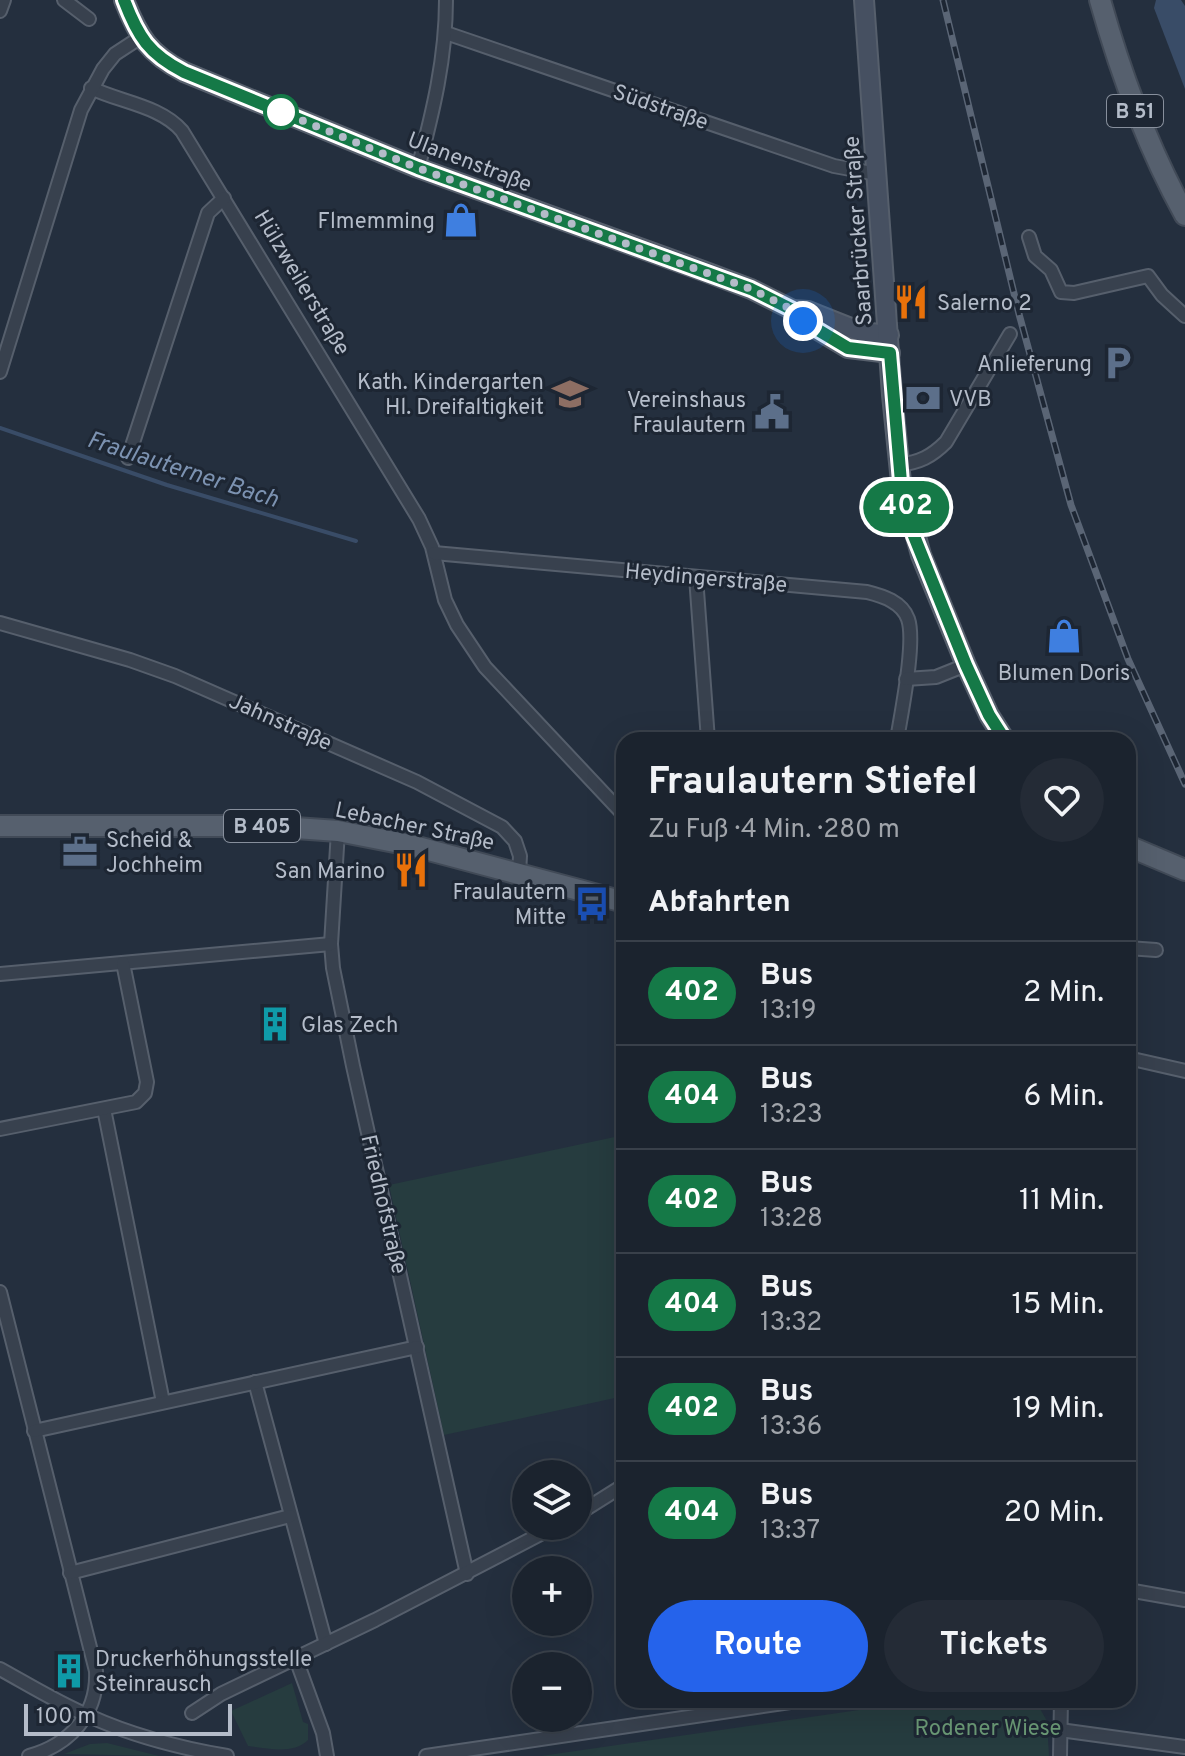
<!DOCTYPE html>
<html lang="de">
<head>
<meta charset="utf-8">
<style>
	body { margin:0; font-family:Overpass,sans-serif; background:#242b36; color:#f1f3f6; height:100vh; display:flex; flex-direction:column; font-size:30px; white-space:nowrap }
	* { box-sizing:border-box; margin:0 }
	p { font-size:26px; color:#a0a4aa }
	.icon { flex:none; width:44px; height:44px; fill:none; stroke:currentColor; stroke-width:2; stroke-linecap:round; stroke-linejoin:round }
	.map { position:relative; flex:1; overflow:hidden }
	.panel { position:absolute; left:616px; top:732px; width:520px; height:976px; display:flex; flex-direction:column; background:#1b232e; border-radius:24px; box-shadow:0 8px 32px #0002,0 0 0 2px #39404a }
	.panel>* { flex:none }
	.badge { padding:0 16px; border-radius:26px; font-size:28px; line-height:52px }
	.tools { position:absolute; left:512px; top:1460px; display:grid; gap:16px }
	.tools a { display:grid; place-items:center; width:80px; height:80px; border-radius:50%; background:#1b232e; box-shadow:0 8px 32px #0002,0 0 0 2px #39404a; font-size:40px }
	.scale { position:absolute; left:24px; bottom:20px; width:208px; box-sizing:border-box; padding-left:8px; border:4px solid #b4bcc9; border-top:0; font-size:22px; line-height:28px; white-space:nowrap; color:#b4bcc9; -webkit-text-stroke:6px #1d2633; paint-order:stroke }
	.you { position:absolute; width:40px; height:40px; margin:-20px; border:6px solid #fff; border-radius:50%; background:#1a73e8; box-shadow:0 0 0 12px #1a73e833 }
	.map>.badge { position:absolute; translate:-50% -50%; box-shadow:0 0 0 4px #fff }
	h2 { padding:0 32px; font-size:30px; line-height:72px }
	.round { display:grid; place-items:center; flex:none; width:84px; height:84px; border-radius:42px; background:#242b36 }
	.overview { display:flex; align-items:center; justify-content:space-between; height:136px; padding:0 32px }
	h1 { font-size:38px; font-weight:700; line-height:60px }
	.action { display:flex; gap:16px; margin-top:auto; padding:16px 32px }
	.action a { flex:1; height:92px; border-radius:48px; background:#2563eb; color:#fff; font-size:32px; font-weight:700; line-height:92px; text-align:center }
	.action a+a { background:#242b36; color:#f1f3f6 }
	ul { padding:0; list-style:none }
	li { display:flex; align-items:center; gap:24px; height:104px; padding:0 32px; border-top:2px solid #39404a }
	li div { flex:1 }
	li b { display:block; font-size:30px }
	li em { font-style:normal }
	li .badge { min-width:88px; font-weight:700; text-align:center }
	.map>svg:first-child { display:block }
	.green { fill:#263c3f }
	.water { fill:#394c67 }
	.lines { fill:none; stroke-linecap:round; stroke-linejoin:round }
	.stream { stroke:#394c67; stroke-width:4 }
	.street-casing { stroke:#565f6c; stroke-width:16 }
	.secondary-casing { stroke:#565f6c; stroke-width:22 }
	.primary-casing { stroke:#414a57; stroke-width:24 }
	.street { stroke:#38414e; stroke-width:12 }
	.secondary { stroke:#465061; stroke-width:18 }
	.primary { stroke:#56606e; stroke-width:20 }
	.rail-casing { stroke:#5a6575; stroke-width:7 }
	.rail { stroke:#1d2633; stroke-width:4; stroke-dasharray:12; stroke-linecap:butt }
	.line-casing { stroke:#fff; stroke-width:18 }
	.line { stroke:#157947; stroke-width:12 }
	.walk { stroke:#b4bcc9; stroke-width:8; stroke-dasharray:0 14.4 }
	.stop-dot { fill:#fff; stroke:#157947; stroke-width:4 }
	.labels { text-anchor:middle; stroke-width:6; stroke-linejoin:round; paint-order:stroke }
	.shield { fill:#1d2633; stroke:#878f9c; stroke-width:2 }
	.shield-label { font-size:20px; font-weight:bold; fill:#b4bcc9 }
	.street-label { font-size:22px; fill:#b4bcc9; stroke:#1d2633 }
	.poi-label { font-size:22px; fill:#b4bcc9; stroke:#1d2633; text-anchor:end }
	.park-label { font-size:22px; fill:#6b9a76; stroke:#1d2633 }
	.water-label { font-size:24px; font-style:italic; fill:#7c92b1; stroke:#1d2633 }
</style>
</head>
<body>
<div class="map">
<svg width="1185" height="1756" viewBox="0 0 1185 1756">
	<rect width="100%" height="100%" fill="#242f3e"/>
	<g class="green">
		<path d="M 624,1135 L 624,1396 L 444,1435 L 389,1185 Z"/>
		<path d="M 292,1683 L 303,1722 L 308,1724 L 308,1740 C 293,1755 267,1748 248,1746 L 231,1711 Z"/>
		<path d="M 928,1700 L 1035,1700 L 1047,1721 L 1049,1756 L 541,1756 Z"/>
		<path d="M 107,1743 L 159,1756 L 64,1754 L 90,1744 Z"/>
	</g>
	<path class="water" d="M 1156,0 L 1181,0 L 1185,6 L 1185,89 L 1154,8 Z"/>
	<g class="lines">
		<path class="stream" d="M 0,428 L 167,485 L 356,541"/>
		<g class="street-casing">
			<g id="street">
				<path d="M 64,0 L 89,19"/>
				<path d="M 0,11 L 4,0"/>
				<path d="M 446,33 L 834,166 L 877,174"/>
				<path d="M 91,88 C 120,102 161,106 182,131 L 419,519 L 432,547 L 445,600 L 457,625 L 485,667 L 624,815"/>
				<path d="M 418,168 C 433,112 446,58 446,0"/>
				<path d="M 1029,237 L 1035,256 L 1051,270 L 1061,292 L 1074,293 L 1148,276 L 1162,295 L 1185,316"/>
				<path d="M 0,372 L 81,110 L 103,69 L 115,54 L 141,37"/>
				<path d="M 128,458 L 208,213 L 224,198"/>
				<path d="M 899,465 C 920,462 931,457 946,442 L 1010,334"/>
				<path d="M 434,553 L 867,592 C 883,596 902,602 908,619 C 916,642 901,714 897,740"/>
				<path d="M 696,577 L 708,740"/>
				<path d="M 0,623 L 130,660 L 175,676 L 417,782 L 502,827 L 515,841 L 520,856 L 519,873"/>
				<path d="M 906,679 L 936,677 L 966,665"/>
				<path d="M 338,831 L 331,944 L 333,968 L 353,1066 L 467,1574"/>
				<path d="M 1128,948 L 1156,950"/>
				<path d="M 0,974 L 331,944"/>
				<path d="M 1128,1058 L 1185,1071"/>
				<path d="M 104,1109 L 163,1402"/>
				<path d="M 0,1129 L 136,1102 L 145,1093 L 147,1082 L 123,963"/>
				<path d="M 0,1292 L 96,1671 C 98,1715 69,1745 29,1756"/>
				<path d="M 255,1382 L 326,1644"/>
				<path d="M 34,1431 L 417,1347"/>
				<path d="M 578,1514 L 624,1485"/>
				<path d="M 70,1573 L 290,1516"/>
				<path d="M 1128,1590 L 1185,1600"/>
				<path d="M 296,1659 L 323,1733 L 327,1756"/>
				<path d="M 0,1669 C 29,1685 58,1703 89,1716 C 133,1736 180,1748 227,1756"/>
				<path d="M 192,1713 L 221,1694 L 375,1620 L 556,1526"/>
				<path d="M 1060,1730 L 1185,1747"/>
				<path d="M 426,1756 L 804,1700"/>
				<path d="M 1060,1756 L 1061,1700"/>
			</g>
		</g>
		<g class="secondary-casing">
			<g id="secondary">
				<path d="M 124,0 C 138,36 149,54 184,72 L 418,168 L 706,272 L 751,289 L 793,310 L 808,311 L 861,332 L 889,335"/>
				<path d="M 864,0 L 892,395 L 901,482 L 921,555 L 966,665 L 989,715 L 1005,740"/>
				<path d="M 793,310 L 803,321 L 848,348 L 890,353"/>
			</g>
		</g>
		<g class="primary-casing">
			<g id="primary">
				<path d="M 1100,0 C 1121,75 1147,146 1185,215"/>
				<path d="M 0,826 L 267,826 L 338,831 L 410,845 L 624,902"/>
				<path d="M 1128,846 L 1185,870"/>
			</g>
		</g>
		<use href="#street" class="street"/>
		<use href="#secondary" class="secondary"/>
		<use href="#primary" class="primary"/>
		<g class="rail-casing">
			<path id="rail" d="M 943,0 L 1019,314 L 1071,505 L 1128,659 L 1185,784"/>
		</g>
		<use href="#rail" class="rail"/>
	</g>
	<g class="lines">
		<g class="line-casing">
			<path id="line" d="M 124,0 C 138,37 149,54 184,72 L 418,168 L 751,289 L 793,310 L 803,321 L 848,348 L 890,353 L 901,482 L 914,536 L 966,665 L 989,715 L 1005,740"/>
		</g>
		<use href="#line" class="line"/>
		<path class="walk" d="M 281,112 L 272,108 L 418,168 L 751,289 L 793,310 L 803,321"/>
	</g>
	<defs>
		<g id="shop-bare" transform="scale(2.76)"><path d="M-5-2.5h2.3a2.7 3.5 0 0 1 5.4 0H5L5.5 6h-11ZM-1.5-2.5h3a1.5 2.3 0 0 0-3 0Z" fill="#3f7fe0" stroke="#1d2633" stroke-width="2.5" paint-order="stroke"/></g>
		<g id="restaurant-bare" transform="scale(2.76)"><path d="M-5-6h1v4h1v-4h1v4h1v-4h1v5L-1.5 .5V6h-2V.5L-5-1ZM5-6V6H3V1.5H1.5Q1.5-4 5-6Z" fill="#e8710a" stroke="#1d2633" stroke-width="2.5" paint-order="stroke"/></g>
		<g id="parking-bare" transform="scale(2.76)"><path d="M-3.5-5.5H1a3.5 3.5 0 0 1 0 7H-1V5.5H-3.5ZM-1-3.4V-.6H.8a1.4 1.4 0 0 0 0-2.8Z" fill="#5c6f8a" stroke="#1d2633" stroke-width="2.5" paint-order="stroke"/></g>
		<g id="school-bare" transform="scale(2.76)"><path d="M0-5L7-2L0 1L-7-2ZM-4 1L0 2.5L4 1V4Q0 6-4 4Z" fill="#8d6e63" stroke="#1d2633" stroke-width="2.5" paint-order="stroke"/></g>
		<g id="bank-bare" transform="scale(2.76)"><path d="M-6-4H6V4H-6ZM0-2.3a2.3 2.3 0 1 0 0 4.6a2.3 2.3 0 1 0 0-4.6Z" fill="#5c6f8a" stroke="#1d2633" stroke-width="2.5" paint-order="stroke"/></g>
		<g id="civic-bare" transform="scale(2.76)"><path d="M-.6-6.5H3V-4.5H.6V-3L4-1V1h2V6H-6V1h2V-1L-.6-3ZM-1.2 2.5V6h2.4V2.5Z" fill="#5c6f8a" stroke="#1d2633" stroke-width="2.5" paint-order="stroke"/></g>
		<g id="office-bare" transform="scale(2.76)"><path d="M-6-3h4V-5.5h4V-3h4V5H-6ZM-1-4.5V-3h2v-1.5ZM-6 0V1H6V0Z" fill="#5c6f8a" stroke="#1d2633" stroke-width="2.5" paint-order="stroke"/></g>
		<g id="bus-bare" transform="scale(2.76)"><path d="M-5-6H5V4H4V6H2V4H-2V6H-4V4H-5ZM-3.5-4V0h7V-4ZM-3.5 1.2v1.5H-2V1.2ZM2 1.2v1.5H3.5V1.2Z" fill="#1a4fb4" stroke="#1d2633" stroke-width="2.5" paint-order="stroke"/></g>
		<g id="building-bare" transform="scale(2.76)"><path d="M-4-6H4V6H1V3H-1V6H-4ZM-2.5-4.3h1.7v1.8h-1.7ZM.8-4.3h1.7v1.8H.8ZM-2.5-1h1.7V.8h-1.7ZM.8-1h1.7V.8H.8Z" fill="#0f9aa8" stroke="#1d2633" stroke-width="2.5" paint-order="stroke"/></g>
	</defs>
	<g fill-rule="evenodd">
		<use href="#shop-bare" x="461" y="220"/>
		<use href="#restaurant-bare" x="911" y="302"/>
		<use href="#parking-bare" x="1118" y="363"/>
		<use href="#school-bare" x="570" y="394"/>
		<use href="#bank-bare" x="923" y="398"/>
		<use href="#civic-bare" x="772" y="412"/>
		<use href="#shop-bare" x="1064" y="636"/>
		<use href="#office-bare" x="80" y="852"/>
		<use href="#restaurant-bare" x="411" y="870"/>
		<use href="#bus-bare" x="592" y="904"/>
		<use href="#building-bare" x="275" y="1024"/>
		<use href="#building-bare" x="69" y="1671"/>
	</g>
	<circle class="stop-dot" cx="281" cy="112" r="16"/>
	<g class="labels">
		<g class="shield">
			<rect x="1107" y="95" width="56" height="32" rx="6"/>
			<rect x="224" y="810" width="76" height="32" rx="6"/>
		</g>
		<g class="shield-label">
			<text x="1135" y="118">B 51</text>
			<text x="262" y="833">B 405</text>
		</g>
		<g class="street-label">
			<text transform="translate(661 106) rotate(19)" y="8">Südstraße</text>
			<text transform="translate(470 161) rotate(21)" y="8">Ulanenstraße</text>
			<text transform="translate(857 231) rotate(-94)" y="8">Saarbrücker Straße</text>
			<text transform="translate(303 282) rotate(59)" y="8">Hülzweilerstraße</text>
			<text transform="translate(706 577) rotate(5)" y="8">Heydingerstraße</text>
			<text transform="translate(281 721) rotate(24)" y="8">Jahnstraße</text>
			<text transform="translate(415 825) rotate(12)" y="8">Lebacher Straße</text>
			<text transform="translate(385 1204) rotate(77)" y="8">Friedhofstraße</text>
		</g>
		<g class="poi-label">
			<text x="435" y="228">Flmemming</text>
			<text x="937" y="310" text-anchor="start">Salerno 2</text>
			<text x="1092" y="371">Anlieferung</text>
			<text x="544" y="389">Kath. Kindergarten<tspan x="544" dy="25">Hl. Dreifaltigkeit</tspan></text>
			<text x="949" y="406" text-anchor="start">VVB</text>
			<text x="746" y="407">Vereinshaus<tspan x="746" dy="25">Fraulautern</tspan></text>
			<text x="1064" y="680" text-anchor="middle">Blumen Doris</text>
			<text x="106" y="847" text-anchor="start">Scheid &amp;<tspan x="106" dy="25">Jochheim</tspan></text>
			<text x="385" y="878">San Marino</text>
			<text x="566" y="899">Fraulautern<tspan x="566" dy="25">Mitte</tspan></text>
			<text x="301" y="1032" text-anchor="start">Glas Zech</text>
			<text x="95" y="1666" text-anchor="start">Druckerhöhungsstelle<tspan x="95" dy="25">Steinrausch</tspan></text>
		</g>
		<g class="park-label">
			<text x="988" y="1735">Rodener Wiese</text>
		</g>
		<g class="water-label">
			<text transform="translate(183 469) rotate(18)" y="8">Fraulauterner Bach</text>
		</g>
	</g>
</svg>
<div class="tools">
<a><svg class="icon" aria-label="layers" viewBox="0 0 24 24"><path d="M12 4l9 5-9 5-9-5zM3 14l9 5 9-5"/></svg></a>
<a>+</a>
<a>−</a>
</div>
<div class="scale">100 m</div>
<div class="you" style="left:803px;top:321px"></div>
<b class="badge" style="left:906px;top:507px;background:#157947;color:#fff">402</b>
<section class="panel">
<div class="overview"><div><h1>Fraulautern Stiefel</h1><p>Zu Fuß · 4 Min. · 280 m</p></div><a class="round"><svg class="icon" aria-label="heart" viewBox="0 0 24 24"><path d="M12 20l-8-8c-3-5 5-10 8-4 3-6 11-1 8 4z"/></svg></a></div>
<h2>Abfahrten</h2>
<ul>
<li><span class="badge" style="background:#157947;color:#fff">402</span><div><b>Bus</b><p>13:19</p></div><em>2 Min.</em></li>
<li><span class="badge" style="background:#157947;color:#fff">404</span><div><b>Bus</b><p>13:23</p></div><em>6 Min.</em></li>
<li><span class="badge" style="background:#157947;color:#fff">402</span><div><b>Bus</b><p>13:28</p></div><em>11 Min.</em></li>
<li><span class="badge" style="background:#157947;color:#fff">404</span><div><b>Bus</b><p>13:32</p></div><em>15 Min.</em></li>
<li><span class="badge" style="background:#157947;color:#fff">402</span><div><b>Bus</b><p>13:36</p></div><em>19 Min.</em></li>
<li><span class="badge" style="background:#157947;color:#fff">404</span><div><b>Bus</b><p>13:37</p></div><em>20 Min.</em></li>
</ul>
<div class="action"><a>Route</a><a>Tickets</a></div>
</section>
</div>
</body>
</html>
